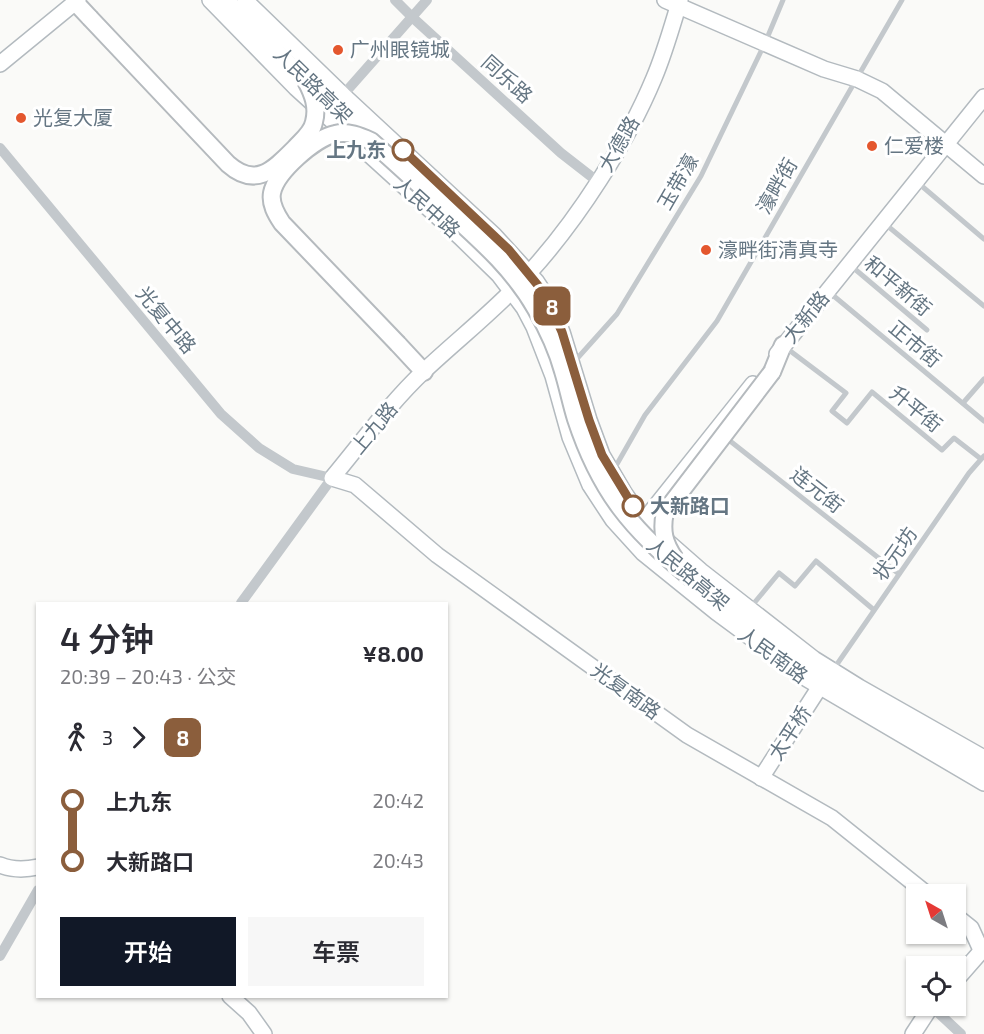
<!DOCTYPE html>
<html lang="zh">
<head>
<meta charset="utf-8">
<style>
	body { margin:0; font-family:"Exo 2","Noto Sans SC",sans-serif; background:#f7f7f7; color:#2b2b33; height:100vh; display:flex; flex-direction:column; font-size:22px; white-space:nowrap }
	* { box-sizing:border-box; margin:0 }
	p { font-size:20px; color:#7c7c81 }
	.icon { flex:none; width:33px; height:33px; fill:none; stroke:currentColor; stroke-width:2; stroke-linecap:round; stroke-linejoin:round }
	.map { position:relative; flex:1; overflow:hidden }
	.sheet { position:absolute; left:36px; top:602px; width:412px; height:396px; display:flex; flex-direction:column; background:#fff; border-radius:0px; box-shadow:0 2px 4px #0004 }
	.sheet>* { flex:none }
	.badge { padding:0 12px; border-radius:9px; font-size:21px; line-height:39px }
	.needle { width:39px; rotate:321deg }
	.tools { position:absolute; left:906px; top:884px; display:grid; gap:12px }
	.tools a { display:grid; place-items:center; width:60px; height:60px; border-radius:0px; background:#fff; box-shadow:0 2px 4px #0004; font-size:30px }
	.map>.badge { position:absolute; translate:-50% -50%; box-shadow:0 0 0 3px #fff }
	.legs { display:flex; align-items:center; gap:9px; height:66px; padding:0 24px; font-size:20px }
	.legs p { margin-inline-start:auto }
	.summary { display:flex; align-items:center; justify-content:space-between; height:102px; padding:0 24px }
	h1 { font-size:33px; font-weight:600; line-height:45px }
	.primary-button { display:flex; gap:12px; margin-top:auto; padding:12px 24px }
	.primary-button a { flex:1; height:69px; border-radius:0px; background:#111827; color:#fff; font-size:24px; font-weight:600; line-height:69px; text-align:center }
	.primary-button a+a { background:#f7f7f7; color:#2b2b33 }
	ul { padding:0 24px; list-style:none }
	li { display:flex; align-items:center; gap:21px; height:60px; font-size:22px }
	li i { display:grid; place-items:center; width:9px; height:100%; margin:0 8px; background:currentColor }
	li i::after { content:''; width:15px; height:15px; margin:-8px; border:4px solid; border-radius:50%; background:#fff }
	li p { margin-inline-start:auto }
	li:first-child i { background:linear-gradient(#0000 50%,currentColor 0) }
	li:last-child i { background:linear-gradient(currentColor 50%,#0000 0) }
	.map>svg:first-child { display:block }
	.lines { fill:none; stroke-linecap:round; stroke-linejoin:round }
	.secondary-casing { stroke:#b3babf; stroke-width:18 }
	.primary-casing { stroke:#b5babe; stroke-width:20 }
	.lane { stroke:#c3c8cc; stroke-width:5 }
	.street { stroke:#c3c8cc; stroke-width:10 }
	.secondary { stroke:#fff; stroke-width:15 }
	.primary { stroke:#fff; stroke-width:16 }
	.primary-bridge-casing { stroke:#b5babe; stroke-width:20; stroke-linecap:butt }
	.primary-bridge { stroke:#fff; stroke-width:16 }
	.line-1-casing { stroke:#fff; stroke-width:14 }
	.line-1 { stroke:#8b5e3c; stroke-width:9 }
	.poi-dot { fill:#e4572e; stroke:#fff; stroke-width:2 }
	.stop-1-dot { fill:#fff; stroke:#8b5e3c; stroke-width:3 }
	.labels { text-anchor:middle; stroke-width:6; stroke-linejoin:round; paint-order:stroke }
	.poi-label { font-size:20px; fill:#657683; stroke:#fff; text-anchor:start }
	.street-label { font-size:20px; fill:#657683; stroke:#fff }
	.stop-label { font-size:20px; font-weight:bold; fill:#657683; stroke:#fff; text-anchor:end }
</style>
</head>
<body>
<div class="map">
<svg width="984" height="1034" viewBox="0 0 984 1034">
	<rect width="100%" height="100%" fill="#fafaf8"/>
	<g class="lines">
		<g class="secondary-casing">
			<g id="secondary">
				<path d="M 210,0 L 296,88 L 460,237 L 499,275 L 524,308 L 534,327 L 553,376 L 570,437 L 590,485 L 613,520 L 643,553 L 716,612 L 807,679 L 984,783"/>
				<path d="M 245,0 L 343,95 L 494,235 L 536,281 L 550,302 L 562,332 L 589,420 L 602,455 L 625,494 L 644,521 L 701,571 L 814,659 L 859,687 L 984,758"/>
				<path d="M 665,0 L 824,69 L 857,79 L 882,91 L 984,176"/>
				<path d="M 680,0 C 672,26 665,52 654,78 C 627,143 578,219 530,272 C 498,308 459,338 424,371 C 390,403 362,442 332,478 L 355,485 L 437,555 L 687,735 L 832,818 L 927,894"/>
				<path d="M 0,64 L 78,0"/>
				<path d="M 777,354 L 984,97"/>
				<path d="M 639,527 L 753,384"/>
				<path d="M 761,778 L 819,688"/>
				<path d="M 0,865 C 12,870 24,870 38,867"/>
				<path d="M 956,916 L 971,928 L 981,950"/>
				<path d="M 956,980 L 984,948"/>
				<path d="M 230,996 L 249,1013 L 264,1034"/>
				<path d="M 913,1034 L 932,1005"/>
			</g>
		</g>
		<g class="primary-casing">
			<g id="primary">
				<path d="M 226,0 L 306,81 L 370,140"/>
				<path d="M 75,2 L 90,18"/>
				<path d="M 398,344 L 424,372"/>
				<path d="M 772,372 L 783,345"/>
				<path d="M 691,578 L 811,669 L 984,769"/>
			</g>
		</g>
		<g class="lane">
			<path d="M 917,182 L 984,239"/>
			<path d="M 884,223 L 984,306"/>
			<path d="M 850,265 L 927,330"/>
			<path d="M 829,292 L 984,421"/>
			<path d="M 785,347 L 846,393 L 832,411 L 847,423 L 872,392 L 942,450 L 954,438 L 981,459"/>
			<path d="M 574,362 L 617,314 L 701,176 L 765,43 L 783,0"/>
			<path d="M 963,403 L 984,379"/>
			<path d="M 725,437 L 899,574"/>
			<path d="M 613,471 L 645,415 L 717,321 L 902,0"/>
			<path d="M 750,608 L 779,573 L 795,586 L 816,561 L 874,610"/>
			<path d="M 833,670 L 969,473 L 984,456"/>
		</g>
		<g class="street">
			<path d="M 395,0 L 412,17 L 561,153 L 597,181"/>
			<path d="M 343,95 L 427,0"/>
			<path d="M 0,148 L 221,414 L 259,448 L 293,469 L 332,478 L 241,603"/>
			<path d="M 0,956 L 38,890"/>
			<path d="M 931,1006 L 961,1034"/>
		</g>
		<use href="#secondary" class="secondary"/>
		<use href="#primary" class="primary"/>
		<g class="primary-bridge-casing">
			<g id="primary-bridge">
				<path d="M 90,18 L 228,164 C 256,189 274,169 295,148 C 302,140 312,133 314,122 C 318,107 313,94 306,81"/>
				<path d="M 398,344 L 282,223 C 276,214 270,204 272,193 C 276,172 315,138 335,134 C 348,131 360,136 371,141 C 397,164 423,188 448,211 C 481,241 514,270 536,309 C 547,328 557,349 563,371 C 568,387 571,403 576,419 C 600,492 632,530 691,578"/>
				<path d="M 675,559 C 664,543 661,531 665,512 L 772,372"/>
			</g>
		</g>
		<use href="#primary-bridge" class="primary-bridge"/>
	</g>
	<g class="lines">
		<g class="line-1-casing">
			<path id="line-1" d="M 403,150 L 509,250 L 545,294 L 562,332 L 589,420 L 602,455 L 633,506"/>
		</g>
		<use href="#line-1" class="line-1"/>
	</g>
	<g class="poi-dot">
		<circle cx="338" cy="50" r="6"/>
		<circle cx="21" cy="118" r="6"/>
		<circle cx="872" cy="146" r="6"/>
		<circle cx="706" cy="250" r="6"/>
	</g>
	<g class="stop-1-dot">
		<circle cx="403" cy="150" r="10"/>
		<circle cx="633" cy="506" r="10"/>
	</g>
	<g class="labels">
		<g class="poi-label">
			<text x="350" y="57">广州眼镜城</text>
			<text x="33" y="125">光复大厦</text>
			<text x="884" y="153">仁爱楼</text>
			<text x="718" y="257">濠畔街清真寺</text>
		</g>
		<g class="street-label">
			<text transform="translate(507 79) rotate(42)" y="7">同乐路</text>
			<text transform="translate(313 85) rotate(44)" y="7">人民路高架</text>
			<text transform="translate(619 144) rotate(-60)" y="7">大德路</text>
			<text transform="translate(678 182) rotate(-60)" y="7">玉带濠</text>
			<text transform="translate(777 186) rotate(-60)" y="7">濠畔街</text>
			<text transform="translate(427 207) rotate(42)" y="7">人民中路</text>
			<text transform="translate(898 286) rotate(40)" y="7">和平新街</text>
			<text transform="translate(806 317) rotate(-51)" y="7">大新路</text>
			<text transform="translate(166 320) rotate(50)" y="7">光复中路</text>
			<text transform="translate(915 344) rotate(40)" y="7">正市街</text>
			<text transform="translate(916 409) rotate(39)" y="7">升平街</text>
			<text transform="translate(374 428) rotate(-50)" y="7">上九路</text>
			<text transform="translate(817 490) rotate(38)" y="7">连元街</text>
			<text transform="translate(895 554) rotate(-55)" y="7">状元坊</text>
			<text transform="translate(688 574) rotate(40)" y="7">人民路高架</text>
			<text transform="translate(773 655) rotate(36)" y="7">人民南路</text>
			<text transform="translate(626 691) rotate(36)" y="7">光复南路</text>
			<text transform="translate(790 733) rotate(-57)" y="7">太平桥</text>
		</g>
		<g class="stop-label">
			<text x="386" y="157">上九东</text>
			<text x="650" y="513" text-anchor="start">大新路口</text>
		</g>
	</g>
</svg>
<div class="tools">
<a><svg class="needle" viewBox="-14 -14 28 28"><path d="M0-13l5 13h-10z" fill="#e53935"/><path d="M0 13l5-13h-10z" fill="#7c7c81"/></svg></a>
<a><svg class="icon" aria-label="locate" viewBox="0 0 24 24"><circle cx="12" cy="12" r="6"/><path d="M12 2v4M12 18v4M2 12h4M18 12h4"/></svg></a>
</div>
<b class="badge" style="left:552px;top:306px;background:#8b5e3c;color:#fff">8</b>
<section class="sheet">
<div class="summary"><div><h1>4 分钟</h1><p>20:39 – 20:43 · 公交</p></div><b>¥8.00</b></div>
<div class="legs"><svg class="icon" aria-label="walk" viewBox="0 0 24 24"><circle cx="13" cy="4" r="2"/><path d="M13 8l-2 6 4 7M11 14l-3 7M7 12l3-4h3l4 4"/></svg>3<svg class="icon" aria-label="forward" viewBox="0 0 24 24"><path d="M9 5l7 7-7 7"/></svg><b class="badge" style="background:#8b5e3c;color:#fff">8</b></div>
<ul>
<li><i style="color:#8b5e3c"></i><b>上九东</b><p>20:42</p></li>
<li><i style="color:#8b5e3c"></i><b>大新路口</b><p>20:43</p></li>
</ul>
<div class="primary-button"><a>开始</a><a>车票</a></div>
</section>
</div>
</body>
</html>
